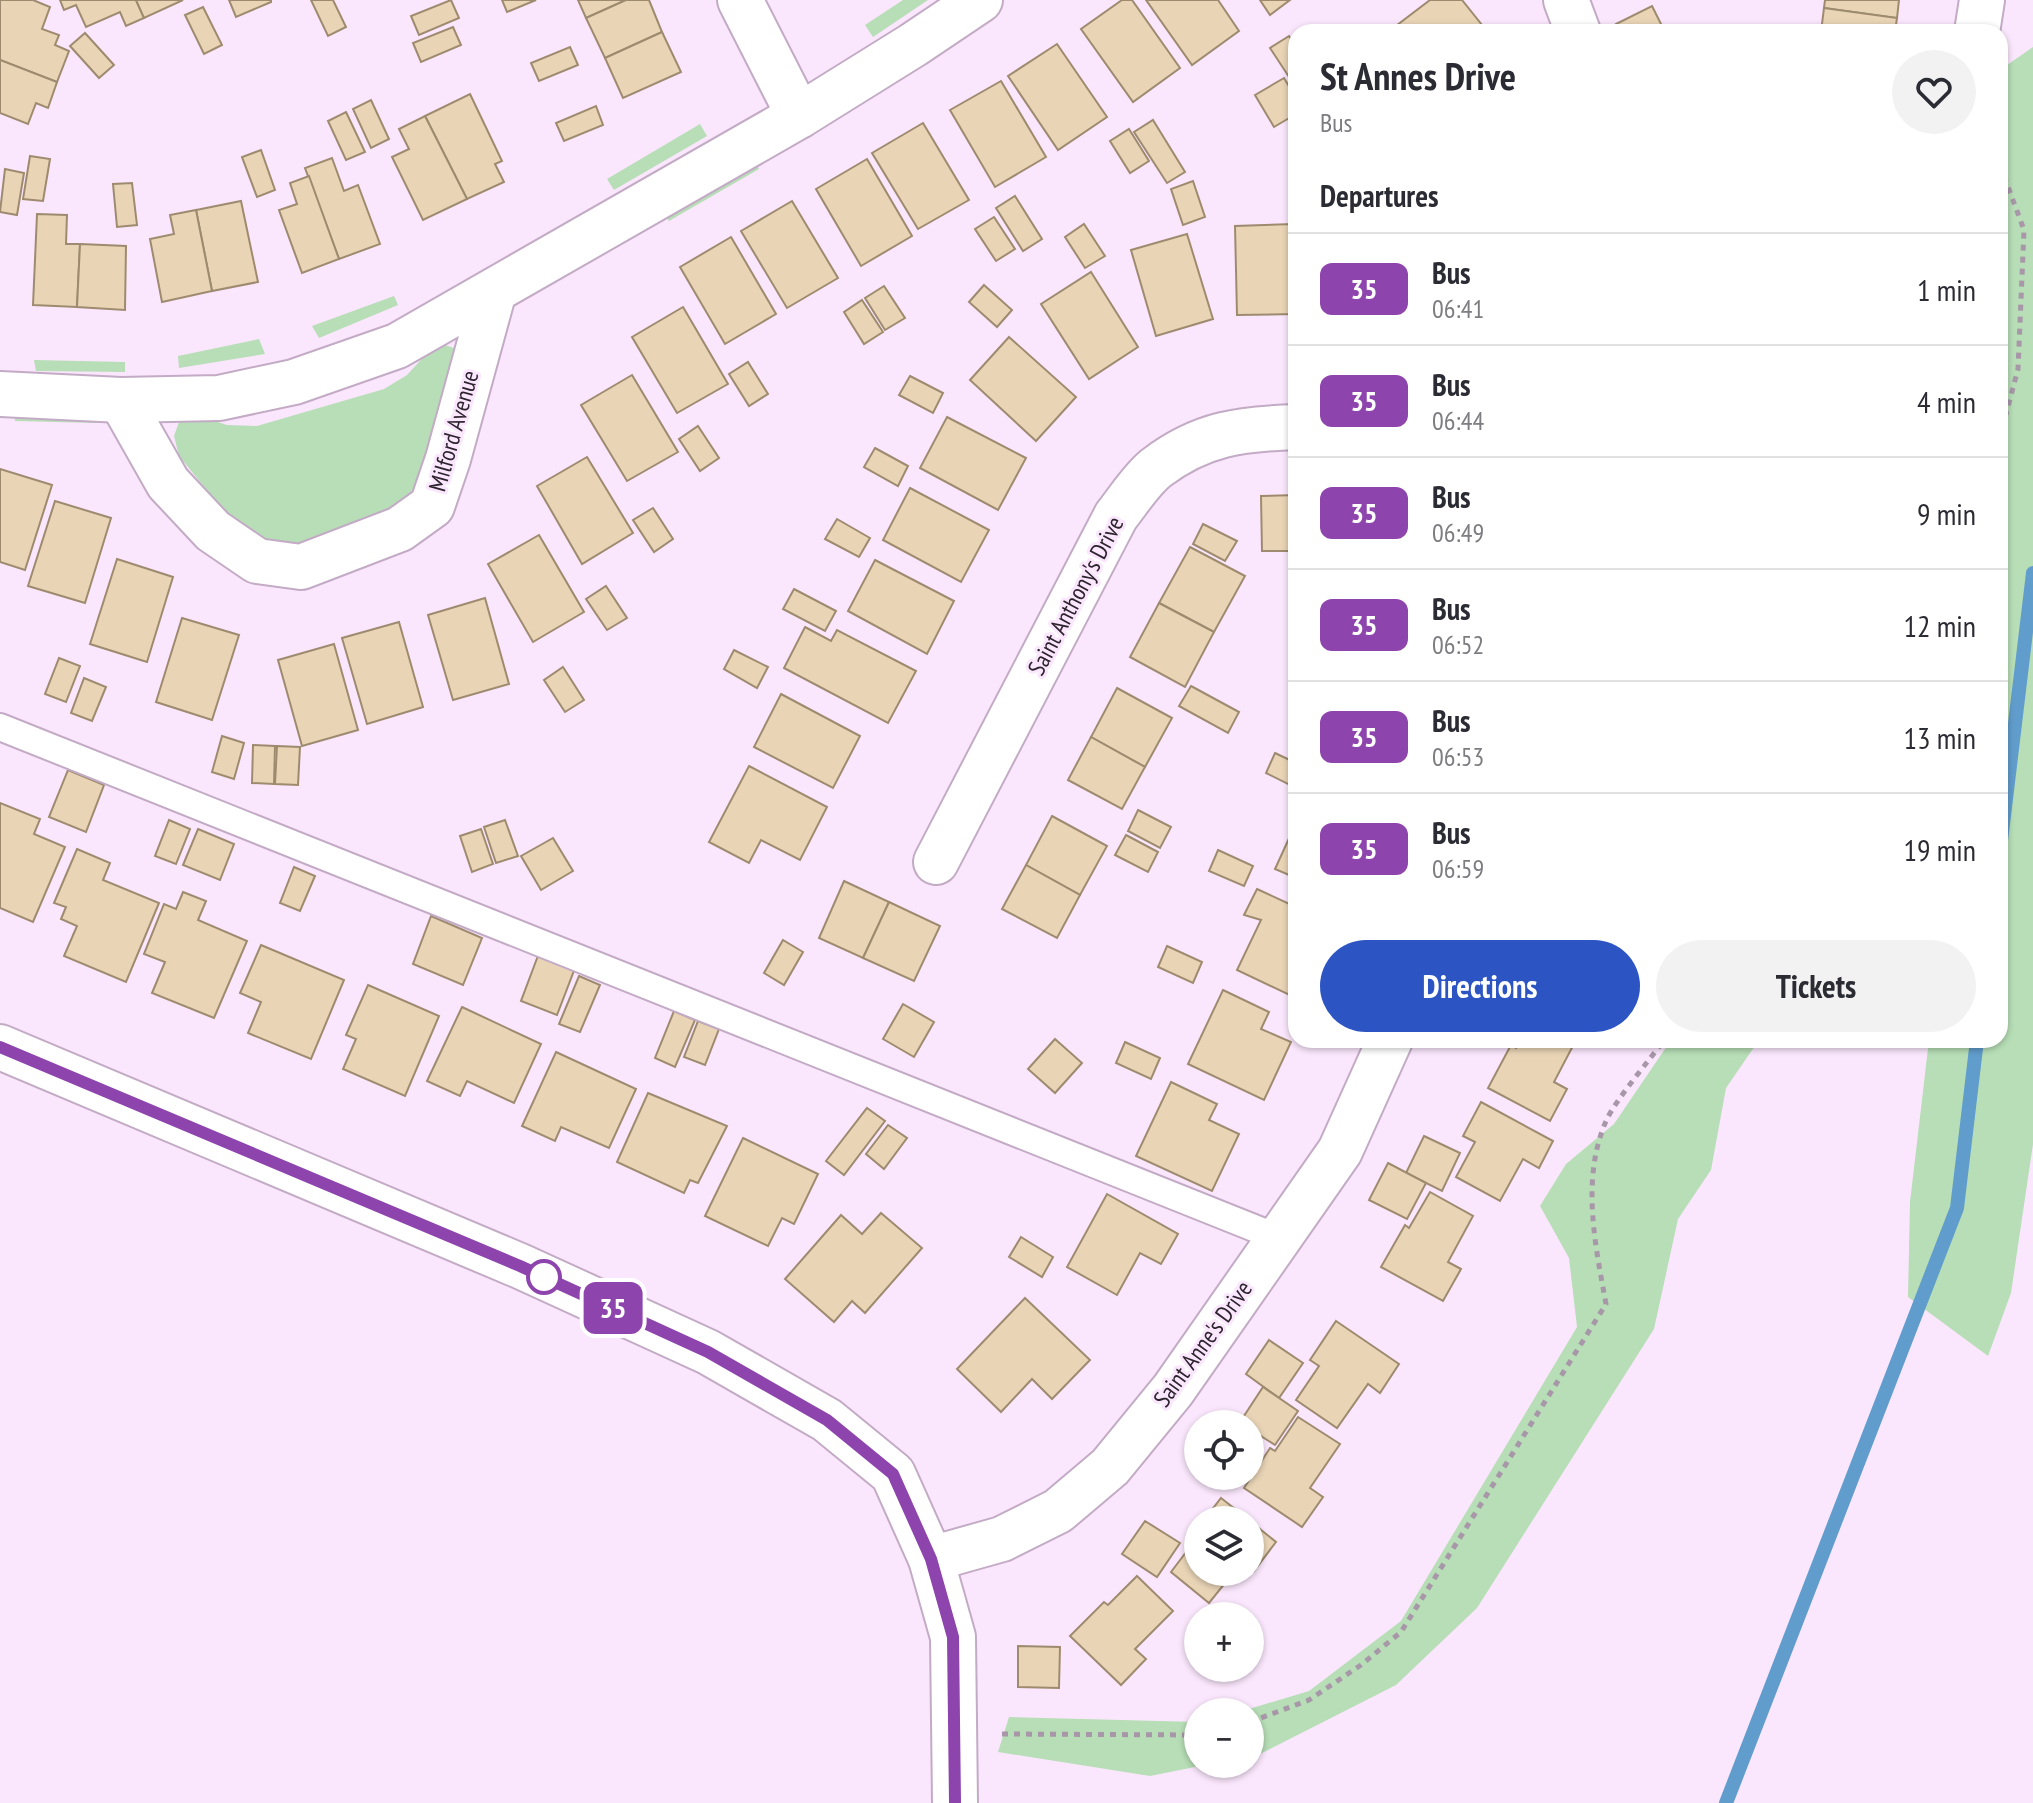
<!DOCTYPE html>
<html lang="en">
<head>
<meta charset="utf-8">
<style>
	body { margin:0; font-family:"PT Sans Narrow",sans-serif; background:#f2f2f3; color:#2b2b33; height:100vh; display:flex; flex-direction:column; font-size:30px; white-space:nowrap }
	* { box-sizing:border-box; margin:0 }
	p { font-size:26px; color:#7c7c81 }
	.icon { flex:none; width:44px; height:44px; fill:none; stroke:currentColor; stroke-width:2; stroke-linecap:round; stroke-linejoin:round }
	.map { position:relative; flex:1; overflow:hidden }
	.side { position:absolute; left:1288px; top:24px; width:720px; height:1024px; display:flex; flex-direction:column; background:#fff; border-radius:24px; box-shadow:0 2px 6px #0004 }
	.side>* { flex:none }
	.badge { padding:0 16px; border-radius:12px; font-size:28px; line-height:52px }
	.controls { position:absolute; left:1184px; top:1410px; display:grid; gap:16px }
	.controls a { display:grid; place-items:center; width:80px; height:80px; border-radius:50%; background:#fff; box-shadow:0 2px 6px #0004; font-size:40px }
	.map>.badge { position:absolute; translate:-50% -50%; box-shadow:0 0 0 4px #fff }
	h2 { padding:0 32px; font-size:30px; line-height:72px }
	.round { display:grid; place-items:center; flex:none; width:84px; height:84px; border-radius:42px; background:#f2f2f3 }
	.summary { display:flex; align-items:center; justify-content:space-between; height:136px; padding:0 32px }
	h1 { font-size:38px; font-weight:600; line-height:60px }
	.action { display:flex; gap:16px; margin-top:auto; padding:16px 32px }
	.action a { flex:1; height:92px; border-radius:48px; background:#2c54c3; color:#fff; font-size:32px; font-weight:600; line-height:92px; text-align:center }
	.action a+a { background:#f2f2f3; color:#2b2b33 }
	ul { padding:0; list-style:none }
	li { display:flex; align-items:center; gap:24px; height:112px; padding:0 32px; border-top:2px solid #e1e1e2 }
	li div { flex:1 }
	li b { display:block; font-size:30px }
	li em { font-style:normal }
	li .badge { min-width:88px; font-weight:700; text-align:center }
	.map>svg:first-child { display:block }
	.green { fill:#b7deb6 }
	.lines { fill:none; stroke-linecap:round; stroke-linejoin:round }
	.stream { stroke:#609dcd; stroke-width:14 }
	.building { fill:#e9d4b6; stroke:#9e8b6f; stroke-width:2 }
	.lane-casing { stroke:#c3abc6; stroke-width:30 }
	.street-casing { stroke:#c3abc6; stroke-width:48 }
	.path { stroke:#a797a8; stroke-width:5; stroke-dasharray:6 6; stroke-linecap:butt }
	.lane { stroke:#fff; stroke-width:26 }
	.street { stroke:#fff; stroke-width:44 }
	.line-casing { stroke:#fff; stroke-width:18 }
	.line { stroke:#8e44ad; stroke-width:12 }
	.stop-dot { fill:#fff; stroke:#8e44ad; stroke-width:4 }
	.labels { text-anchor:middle; stroke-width:6; stroke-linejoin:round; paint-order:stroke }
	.street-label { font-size:24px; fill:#2d242e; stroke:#fbe7fd }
</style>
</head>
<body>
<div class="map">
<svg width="2033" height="1803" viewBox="0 0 2033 1803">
	<rect width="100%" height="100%" fill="#fbe7fd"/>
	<g class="green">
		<path d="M 903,0 L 928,0 L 873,37 L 865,25 Z"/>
		<path d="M 2033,47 L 2033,1144 L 2011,1293 L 1988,1356 L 1908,1297 L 1910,1202 L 1929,1040 L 2000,1040 L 2000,70 Z"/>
		<path d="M 700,124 L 707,136 L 614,190 L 607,179 Z"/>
		<path d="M 752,156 L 759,169 L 669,221 L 661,209 Z"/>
		<path d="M 394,296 L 398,305 L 319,338 L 312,326 Z"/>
		<path d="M 259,339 L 265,354 L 179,368 L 178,356 Z"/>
		<path d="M 442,344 L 460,350 L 429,466 L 410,493 L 379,515 L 293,547 L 275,546 L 232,521 L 179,456 L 174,436 L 179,422 L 190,413 L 227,425 L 257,426 L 384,389 L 407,375 L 429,351 Z"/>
		<path d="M 34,360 L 125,362 L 125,372 L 36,371 Z"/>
		<path d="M 15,408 L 86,411 L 98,423 L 15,421 Z"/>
		<path d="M 1671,1040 L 1759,1040 L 1726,1088 L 1711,1170 L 1678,1219 L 1654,1329 L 1477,1608 L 1396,1685 L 1258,1755 L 1250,1756 L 1250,1712 L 1239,1712 L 1309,1691 L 1401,1621 L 1577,1327 L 1569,1258 L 1540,1206 L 1566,1164 L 1614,1124 Z"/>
		<path d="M 1009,1717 L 1198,1722 L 1198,1764 L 1210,1764 L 1150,1776 L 998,1752 Z"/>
	</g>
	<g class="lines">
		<g class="stream">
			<path d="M 2000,849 L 2033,573"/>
			<path d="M 1726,1803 L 1957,1208 L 1977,1040"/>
		</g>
	</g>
	<g class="building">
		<path d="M 0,0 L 33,0 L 50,7 L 42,29 L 59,35 L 55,45 L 69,51 L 57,82 L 0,60 Z"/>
		<path d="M 60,0 L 136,0 L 144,18 L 126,26 L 120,12 L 86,27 L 76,5 L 64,10 Z"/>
		<path d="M 136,0 L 183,0 L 144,18 Z"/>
		<path d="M 229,0 L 271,0 L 271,2 L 236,17 Z"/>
		<path d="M 311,0 L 333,0 L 346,27 L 328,36 Z"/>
		<path d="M 451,0 L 459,18 L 419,35 L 411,16 Z"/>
		<path d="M 502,0 L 536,0 L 507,12 Z"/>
		<path d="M 578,0 L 626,0 L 586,18 Z"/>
		<path d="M 626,0 L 649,0 L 662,32 L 605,58 L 586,18 Z"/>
		<path d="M 1122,0 L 1132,0 L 1180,68 L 1133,102 L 1081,29 Z"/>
		<path d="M 1146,0 L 1218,0 L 1239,31 L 1192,65 Z"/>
		<path d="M 1260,0 L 1290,0 L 1270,15 Z"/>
		<path d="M 1430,0 L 1462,0 L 1486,30 L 1388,32 Z"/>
		<path d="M 1825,0 L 1899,0 L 1897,18 L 1824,8 Z"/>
		<path d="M 1652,6 L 1665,32 L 1620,32 L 1616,24 Z"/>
		<path d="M 203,7 L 222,45 L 204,54 L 185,15 Z"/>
		<path d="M 1824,8 L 1897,18 L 1895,32 L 1821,32 Z"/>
		<path d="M 453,27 L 461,45 L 421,62 L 413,43 Z"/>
		<path d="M 662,32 L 681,72 L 623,98 L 605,58 Z"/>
		<path d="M 85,33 L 114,65 L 99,78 L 70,46 Z"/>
		<path d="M 1289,36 L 1296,46 L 1296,77 L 1291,80 L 1270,48 Z"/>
		<path d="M 1057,44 L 1107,117 L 1058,150 L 1008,76 Z"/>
		<path d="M 570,47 L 578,65 L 539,81 L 531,63 Z"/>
		<path d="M 0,60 L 57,82 L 48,108 L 36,103 L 28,124 L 0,113 Z"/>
		<path d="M 1284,78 L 1296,98 L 1296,114 L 1274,127 L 1255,95 Z"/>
		<path d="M 1001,81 L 1046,157 L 995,187 L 950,110 Z"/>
		<path d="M 470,94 L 502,161 L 495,164 L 504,182 L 467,199 L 425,116 Z"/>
		<path d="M 371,100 L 389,139 L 371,148 L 353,109 Z"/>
		<path d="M 596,106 L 603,125 L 564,141 L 556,123 Z"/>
		<path d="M 346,112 L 365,152 L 346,160 L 328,121 Z"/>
		<path d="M 425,116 L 467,199 L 423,220 L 392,157 L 409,149 L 399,129 Z"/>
		<path d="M 1153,120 L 1185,172 L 1167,183 L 1134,132 Z"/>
		<path d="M 923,123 L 969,200 L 918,229 L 872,153 Z"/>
		<path d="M 1129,129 L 1149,161 L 1130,173 L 1110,141 Z"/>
		<path d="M 261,150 L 275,190 L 257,197 L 242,157 Z"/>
		<path d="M 30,156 L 50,159 L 43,201 L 23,199 Z"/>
		<path d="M 332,158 L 344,191 L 358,185 L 380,244 L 339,259 L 305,168 Z"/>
		<path d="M 867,159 L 912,236 L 861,266 L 816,189 Z"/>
		<path d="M 5,169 L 24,173 L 17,215 L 0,212 Z"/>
		<path d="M 1292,171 L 1296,171 L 1296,209 L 1290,209 Z"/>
		<path d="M 309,176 L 339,259 L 302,273 L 279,210 L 297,204 L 290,183 Z"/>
		<path d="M 1193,181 L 1205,217 L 1183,225 L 1171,189 Z"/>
		<path d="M 132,183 L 137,225 L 117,227 L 113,184 Z"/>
		<path d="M 1015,196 L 1042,239 L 1023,251 L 996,208 Z"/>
		<path d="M 241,201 L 258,282 L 212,291 L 196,210 Z"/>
		<path d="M 792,201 L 838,278 L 787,308 L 741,231 Z"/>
		<path d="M 196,210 L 212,291 L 162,302 L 150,239 L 174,234 L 170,215 Z"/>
		<path d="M 37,214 L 67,215 L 66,244 L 80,244 L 77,307 L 33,305 Z"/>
		<path d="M 994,217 L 1015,249 L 996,261 L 975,229 Z"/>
		<path d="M 1084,224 L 1105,256 L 1085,268 L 1065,237 Z"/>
		<path d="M 1294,224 L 1296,314 L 1237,315 L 1235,226 Z"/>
		<path d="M 1187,234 L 1213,319 L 1156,336 L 1131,250 Z"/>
		<path d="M 731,237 L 776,314 L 725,344 L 680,267 Z"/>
		<path d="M 80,244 L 126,246 L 125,310 L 77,307 Z"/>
		<path d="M 1091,272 L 1138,347 L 1089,379 L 1041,304 Z"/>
		<path d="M 984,285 L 1012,310 L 997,327 L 969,302 Z"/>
		<path d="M 884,286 L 905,318 L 885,330 L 865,298 Z"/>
		<path d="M 862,300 L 883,332 L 864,344 L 844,312 Z"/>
		<path d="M 683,307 L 728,384 L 677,413 L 632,337 Z"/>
		<path d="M 1009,337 L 1076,397 L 1036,441 L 970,380 Z"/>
		<path d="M 748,362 L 768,394 L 749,406 L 729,374 Z"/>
		<path d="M 632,375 L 678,452 L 627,481 L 581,405 Z"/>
		<path d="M 910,376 L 943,393 L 933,413 L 899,395 Z"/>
		<path d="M 947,417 L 1026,458 L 998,510 L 920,468 Z"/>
		<path d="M 698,426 L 719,458 L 700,471 L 679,439 Z"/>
		<path d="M 875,448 L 908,466 L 898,486 L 864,467 Z"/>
		<path d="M 587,457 L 633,533 L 582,564 L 537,486 Z"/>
		<path d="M 0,469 L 52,485 L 25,570 L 0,562 Z"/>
		<path d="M 910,488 L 989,530 L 961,582 L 883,540 Z"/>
		<path d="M 1296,495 L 1296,551 L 1262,551 L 1261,496 Z"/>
		<path d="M 55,501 L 111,518 L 85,603 L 28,586 Z"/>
		<path d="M 653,508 L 673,539 L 654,552 L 633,520 Z"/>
		<path d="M 837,519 L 870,538 L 859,557 L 825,539 Z"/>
		<path d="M 1203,524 L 1237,541 L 1225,561 L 1193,544 Z"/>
		<path d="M 539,535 L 584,612 L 533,642 L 488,564 Z"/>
		<path d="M 1190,547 L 1245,576 L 1214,632 L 1159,603 Z"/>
		<path d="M 117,559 L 173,577 L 147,662 L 90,644 Z"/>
		<path d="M 875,560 L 954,601 L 927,654 L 848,611 Z"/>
		<path d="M 606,586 L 627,618 L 607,630 L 586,599 Z"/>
		<path d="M 794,589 L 836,611 L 825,631 L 783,609 Z"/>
		<path d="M 485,598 L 509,684 L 453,700 L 428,615 Z"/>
		<path d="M 1159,603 L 1214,632 L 1185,687 L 1130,657 Z"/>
		<path d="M 182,618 L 239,635 L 212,720 L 156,702 Z"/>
		<path d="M 399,622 L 423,707 L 367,724 L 342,638 Z"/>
		<path d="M 805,627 L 831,641 L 837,630 L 916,671 L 888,723 L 784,668 Z"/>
		<path d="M 334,644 L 358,730 L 302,746 L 278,660 Z"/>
		<path d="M 734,650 L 768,667 L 757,688 L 724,669 Z"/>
		<path d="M 59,658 L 80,666 L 66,702 L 45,694 Z"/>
		<path d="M 563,667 L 584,700 L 565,712 L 544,680 Z"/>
		<path d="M 84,678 L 106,687 L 92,721 L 71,713 Z"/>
		<path d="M 1191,686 L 1239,712 L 1228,733 L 1179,706 Z"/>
		<path d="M 1117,688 L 1172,718 L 1145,767 L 1091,737 Z"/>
		<path d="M 781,694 L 860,736 L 833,788 L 754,747 Z"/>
		<path d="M 222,736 L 244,743 L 234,779 L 212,772 Z"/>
		<path d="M 1091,737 L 1145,767 L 1122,809 L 1068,780 Z"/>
		<path d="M 253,745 L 275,746 L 274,784 L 252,783 Z"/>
		<path d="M 277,746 L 300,747 L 298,785 L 275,784 Z"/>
		<path d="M 1275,753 L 1296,763 L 1296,788 L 1266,773 Z"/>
		<path d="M 749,766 L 827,807 L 800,860 L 761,840 L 749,863 L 709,842 Z"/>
		<path d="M 68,770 L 104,785 L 86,832 L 49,817 Z"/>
		<path d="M 0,803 L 40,819 L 34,834 L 65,847 L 33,922 L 0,908 Z"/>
		<path d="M 1138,810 L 1171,827 L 1160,848 L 1128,831 Z"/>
		<path d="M 1052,816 L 1107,846 L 1080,895 L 1026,865 Z"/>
		<path d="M 169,820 L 190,829 L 176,864 L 155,856 Z"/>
		<path d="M 505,820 L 518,856 L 496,863 L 484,827 Z"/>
		<path d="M 1296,823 L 1296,878 L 1275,869 Z"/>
		<path d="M 198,829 L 234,844 L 220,880 L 183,865 Z"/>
		<path d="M 481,829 L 493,864 L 472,872 L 460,836 Z"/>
		<path d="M 1126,835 L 1158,852 L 1148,872 L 1115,855 Z"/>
		<path d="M 553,838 L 573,871 L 541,890 L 521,856 Z"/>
		<path d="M 77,849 L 110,863 L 103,880 L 159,903 L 126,982 L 64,956 L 77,926 L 61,919 L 66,907 L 54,903 Z"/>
		<path d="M 1218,850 L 1253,866 L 1244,886 L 1209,871 Z"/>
		<path d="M 1026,865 L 1080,895 L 1057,938 L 1002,909 Z"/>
		<path d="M 294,867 L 315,876 L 300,911 L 280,903 Z"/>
		<path d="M 844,881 L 889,902 L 863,958 L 819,938 Z"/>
		<path d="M 1257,889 L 1296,907 L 1296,998 L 1237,970 L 1261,920 L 1244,915 Z"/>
		<path d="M 183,892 L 206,901 L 198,920 L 247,941 L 214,1018 L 152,993 L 165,962 L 144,954 L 164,904 L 176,909 Z"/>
		<path d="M 889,902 L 940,926 L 914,981 L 863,958 Z"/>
		<path d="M 431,916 L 482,938 L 463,985 L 413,964 Z"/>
		<path d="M 783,940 L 803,952 L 784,985 L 764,973 Z"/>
		<path d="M 261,945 L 344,980 L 311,1059 L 248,1033 L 261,1002 L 240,993 Z"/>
		<path d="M 1167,946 L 1202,962 L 1193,983 L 1158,967 Z"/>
		<path d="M 539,953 L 575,968 L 557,1015 L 521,1001 Z"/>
		<path d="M 579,976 L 600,985 L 580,1032 L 559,1024 Z"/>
		<path d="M 368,985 L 439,1016 L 405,1096 L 343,1069 L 356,1039 L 346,1035 Z"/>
		<path d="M 1223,990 L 1269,1012 L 1261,1029 L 1291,1042 L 1264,1100 L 1188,1064 Z"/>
		<path d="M 903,1004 L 934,1022 L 914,1057 L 883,1039 Z"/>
		<path d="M 462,1007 L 541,1044 L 514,1103 L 467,1081 L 460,1096 L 427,1081 Z"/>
		<path d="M 674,1011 L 695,1020 L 675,1067 L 655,1058 Z"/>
		<path d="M 698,1021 L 719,1029 L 705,1065 L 684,1057 Z"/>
		<path d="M 1055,1039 L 1082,1063 L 1055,1093 L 1028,1069 Z"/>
		<path d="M 1520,1040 L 1576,1040 L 1554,1082 L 1567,1089 L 1550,1121 L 1488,1088 L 1511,1045 L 1516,1048 Z"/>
		<path d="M 1125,1042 L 1160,1058 L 1151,1079 L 1116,1063 Z"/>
		<path d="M 556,1052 L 636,1089 L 609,1148 L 561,1127 L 555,1141 L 522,1126 Z"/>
		<path d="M 1171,1082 L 1217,1104 L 1209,1120 L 1239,1134 L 1212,1191 L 1136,1156 Z"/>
		<path d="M 648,1093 L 727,1126 L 698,1183 L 690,1180 L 684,1193 L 617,1162 Z"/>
		<path d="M 1481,1102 L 1553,1141 L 1539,1168 L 1523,1159 L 1500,1201 L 1456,1177 L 1475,1142 L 1463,1136 Z"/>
		<path d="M 867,1108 L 885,1121 L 844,1175 L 826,1161 Z"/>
		<path d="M 888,1125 L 907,1138 L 884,1169 L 866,1154 Z"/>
		<path d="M 1424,1136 L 1460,1153 L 1442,1191 L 1406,1173 Z"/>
		<path d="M 743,1138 L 818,1174 L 794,1224 L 782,1218 L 768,1246 L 705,1216 Z"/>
		<path d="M 1388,1163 L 1426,1183 L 1407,1219 L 1369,1200 Z"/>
		<path d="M 1430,1192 L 1473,1216 L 1448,1262 L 1461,1269 L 1443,1301 L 1381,1267 L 1405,1225 L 1409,1228 Z"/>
		<path d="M 1107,1194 L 1178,1234 L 1161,1264 L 1140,1253 L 1117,1295 L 1067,1267 Z"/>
		<path d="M 881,1213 L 922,1248 L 865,1313 L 852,1301 L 834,1322 L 785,1279 L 841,1215 L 862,1234 Z"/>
		<path d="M 1021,1237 L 1053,1257 L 1042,1277 L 1009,1257 Z"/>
		<path d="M 1025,1298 L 1090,1360 L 1052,1399 L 1032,1379 L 1001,1412 L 957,1369 Z"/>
		<path d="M 1336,1321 L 1399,1364 L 1380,1393 L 1368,1384 L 1337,1428 L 1296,1400 L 1319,1366 L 1310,1360 Z"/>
		<path d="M 1269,1340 L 1303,1363 L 1279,1398 L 1246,1374 Z"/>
		<path d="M 1263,1387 L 1298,1411 L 1275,1445 L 1250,1429 L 1250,1424 L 1240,1422 Z"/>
		<path d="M 1298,1417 L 1340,1444 L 1310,1488 L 1323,1497 L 1302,1527 L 1244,1488 L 1270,1448 L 1275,1451 Z"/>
		<path d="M 1221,1498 L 1249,1520 L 1204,1520 Z"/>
		<path d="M 1145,1521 L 1180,1543 L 1157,1577 L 1122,1554 Z"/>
		<path d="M 1250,1521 L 1276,1542 L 1254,1571 L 1250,1568 Z"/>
		<path d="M 1198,1528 L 1198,1572 L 1234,1572 L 1209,1603 L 1171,1572 L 1196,1539 L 1192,1536 Z"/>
		<path d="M 1137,1576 L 1173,1611 L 1135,1649 L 1146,1659 L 1121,1685 L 1070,1636 L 1104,1602 L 1108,1605 Z"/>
		<path d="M 1018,1646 L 1060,1647 L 1059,1688 L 1018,1687 Z"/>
	</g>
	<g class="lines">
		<g class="lane-casing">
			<path id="lane" d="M 0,727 L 1279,1238"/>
		</g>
		<g class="street-casing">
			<g id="street">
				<path d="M 740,0 L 799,116"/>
				<path d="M 1566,0 L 1578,32"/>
				<path d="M 1977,32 L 1982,0"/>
				<path d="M 0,394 L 121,400 L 219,398 L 294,382 L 397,346 L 799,116 L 913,45 L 980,0"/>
				<path d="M 121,400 L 168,483 L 213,531 L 257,561 L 301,567 L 400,529 L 432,506 L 448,459 L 494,291"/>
				<path d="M 936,862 L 1116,516 C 1128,501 1141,480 1156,468 C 1202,433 1241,429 1296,427"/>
				<path d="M 0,1047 L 520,1266 L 708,1352 L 827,1420 L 893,1474 L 931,1559 L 953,1637 L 955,1803"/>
				<path d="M 931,1559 L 1002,1539 L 1058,1511 L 1110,1467 L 1173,1390 L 1340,1151 L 1390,1040"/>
			</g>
		</g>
		<g class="path">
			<path d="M 2000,165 L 2024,230 L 2018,369 L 2000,437"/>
			<path d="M 1250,1722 L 1309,1700 L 1361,1665 L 1401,1632 L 1606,1304 C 1595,1244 1581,1179 1606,1121 C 1616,1099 1649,1061 1664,1040"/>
			<path d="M 1002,1734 L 1198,1735"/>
		</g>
		<use href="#lane" class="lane"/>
		<use href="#street" class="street"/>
	</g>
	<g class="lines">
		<g class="line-casing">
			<path id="line" d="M 0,1047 L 520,1266 L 708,1352 L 827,1420 L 893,1474 L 931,1559 L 953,1637 L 955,1803"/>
		</g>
		<use href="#line" class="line"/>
	</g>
	<circle class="stop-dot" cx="544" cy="1277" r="16"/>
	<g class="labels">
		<g class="street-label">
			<text transform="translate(454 431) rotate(-74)" y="8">Milford Avenue</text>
			<text transform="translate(1076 596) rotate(-62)" y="8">Saint Anthony's Drive</text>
			<text transform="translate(1203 1344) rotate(-54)" y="8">Saint Anne's Drive</text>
		</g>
	</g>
</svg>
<div class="controls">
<a><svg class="icon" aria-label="locate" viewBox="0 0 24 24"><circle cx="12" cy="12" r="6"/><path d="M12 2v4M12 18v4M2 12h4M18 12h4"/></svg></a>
<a><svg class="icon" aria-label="layers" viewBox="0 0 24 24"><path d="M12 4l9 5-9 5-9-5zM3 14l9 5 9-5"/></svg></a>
<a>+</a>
<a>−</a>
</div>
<b class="badge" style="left:613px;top:1308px;background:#8e44ad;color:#fff">35</b>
<section class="side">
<div class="summary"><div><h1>St Annes Drive</h1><p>Bus</p></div><a class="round"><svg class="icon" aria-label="heart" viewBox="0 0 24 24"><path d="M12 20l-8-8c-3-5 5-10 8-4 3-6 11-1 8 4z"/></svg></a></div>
<h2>Departures</h2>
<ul>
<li><span class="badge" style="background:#8e44ad;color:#fff">35</span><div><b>Bus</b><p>06:41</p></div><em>1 min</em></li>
<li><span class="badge" style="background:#8e44ad;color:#fff">35</span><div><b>Bus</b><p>06:44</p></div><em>4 min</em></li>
<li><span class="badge" style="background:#8e44ad;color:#fff">35</span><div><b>Bus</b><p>06:49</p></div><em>9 min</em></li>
<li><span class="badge" style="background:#8e44ad;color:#fff">35</span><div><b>Bus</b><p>06:52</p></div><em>12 min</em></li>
<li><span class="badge" style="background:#8e44ad;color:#fff">35</span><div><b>Bus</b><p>06:53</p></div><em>13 min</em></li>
<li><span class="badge" style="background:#8e44ad;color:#fff">35</span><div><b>Bus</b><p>06:59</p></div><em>19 min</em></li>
</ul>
<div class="action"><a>Directions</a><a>Tickets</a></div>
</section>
</div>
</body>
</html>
